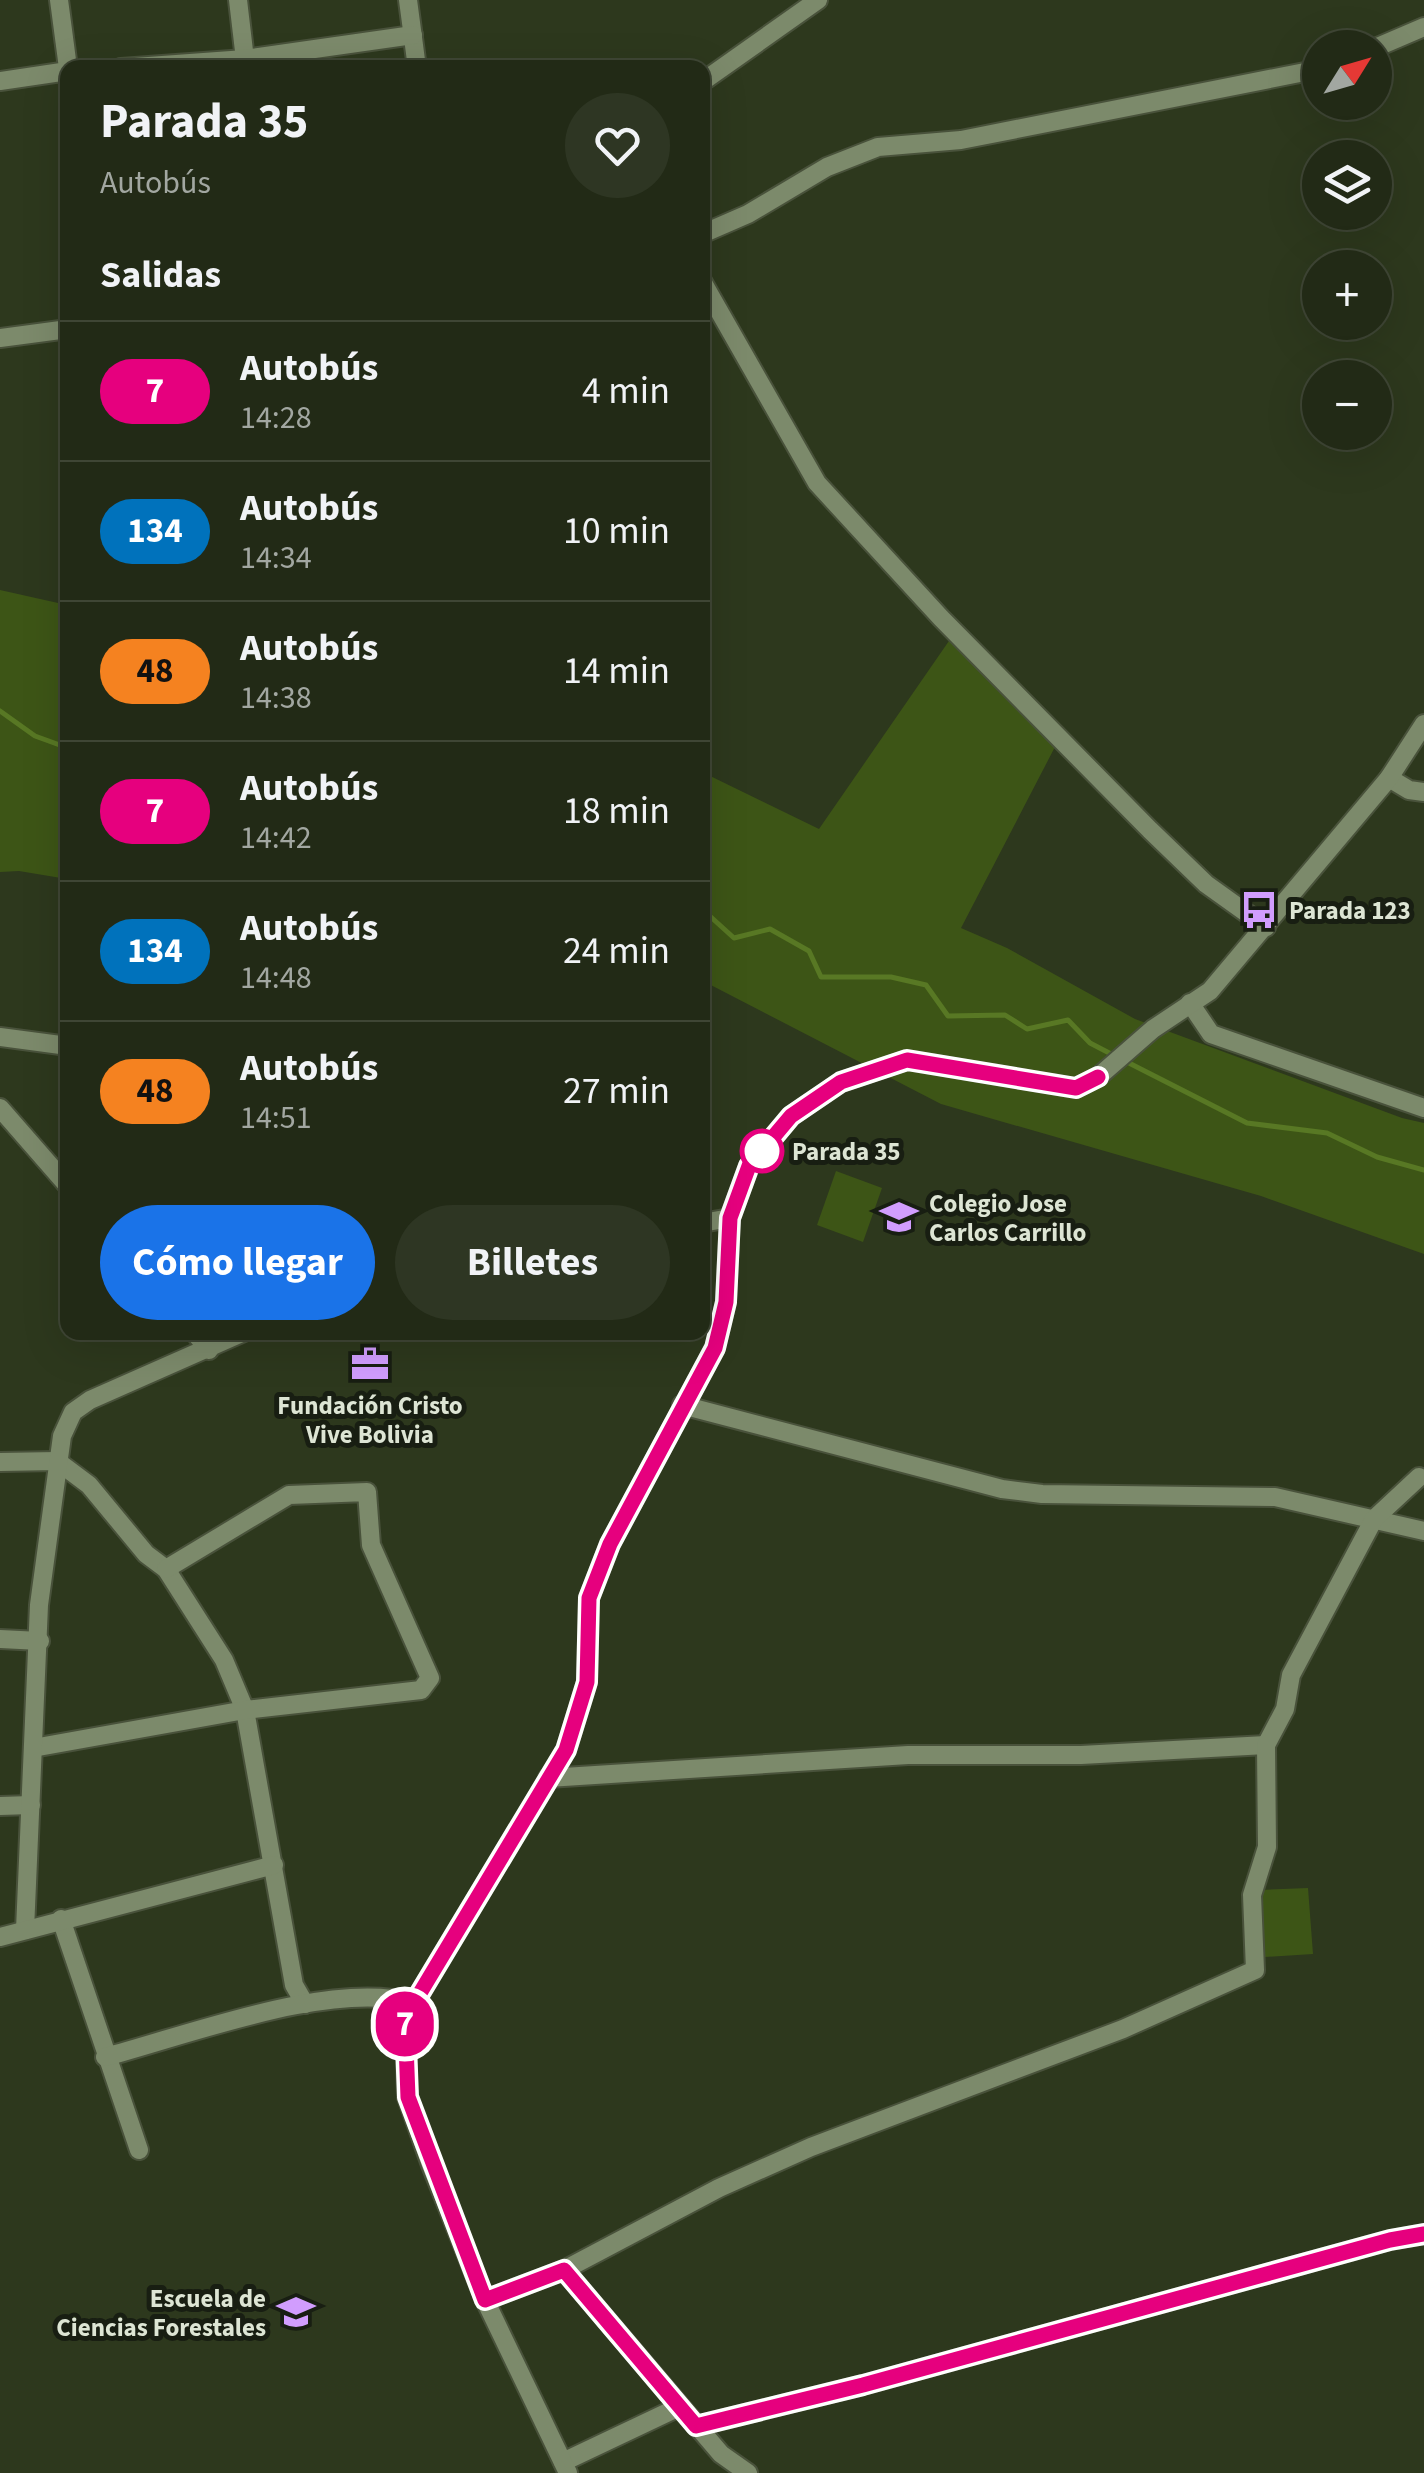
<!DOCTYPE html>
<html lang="es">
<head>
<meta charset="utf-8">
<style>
	body { margin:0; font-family:"Source Sans 3",sans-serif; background:#2e3623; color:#f1f3f6; height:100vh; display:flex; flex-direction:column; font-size:38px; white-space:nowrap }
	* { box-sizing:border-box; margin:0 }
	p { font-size:32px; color:#a2a7a1 }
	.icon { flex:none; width:55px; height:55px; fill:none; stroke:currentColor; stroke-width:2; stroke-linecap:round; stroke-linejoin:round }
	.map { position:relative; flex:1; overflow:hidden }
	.details { position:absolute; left:60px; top:60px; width:650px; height:1280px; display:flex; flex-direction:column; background:#222a16; border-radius:20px; box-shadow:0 10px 40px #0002,0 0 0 2px #3f4635 }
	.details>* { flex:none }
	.badge { padding:0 20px; border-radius:32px; font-size:35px; line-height:65px }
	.needle { width:65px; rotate:53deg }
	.buttons { position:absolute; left:1302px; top:30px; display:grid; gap:20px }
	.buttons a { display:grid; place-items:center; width:90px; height:90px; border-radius:50%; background:#222a16; box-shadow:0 10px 40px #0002,0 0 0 2px #3f4635; font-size:50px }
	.map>.badge { position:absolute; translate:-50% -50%; box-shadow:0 0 0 5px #fff }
	h2 { padding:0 40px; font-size:38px; line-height:90px }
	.round { display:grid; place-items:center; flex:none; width:105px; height:105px; border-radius:52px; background:#2e3623 }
	.overview { display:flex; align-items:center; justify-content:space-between; height:170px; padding:0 40px }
	h1 { font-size:48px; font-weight:700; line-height:75px }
	.cta { display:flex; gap:20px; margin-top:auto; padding:20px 40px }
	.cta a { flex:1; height:115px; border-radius:60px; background:#1a73e8; color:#fff; font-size:40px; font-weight:700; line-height:115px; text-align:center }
	.cta a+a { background:#2e3623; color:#f1f3f6 }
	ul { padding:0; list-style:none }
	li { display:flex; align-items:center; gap:30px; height:140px; padding:0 40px; border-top:2px solid #3f4635 }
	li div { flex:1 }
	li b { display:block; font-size:38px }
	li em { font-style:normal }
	li .badge { min-width:110px; font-weight:700; text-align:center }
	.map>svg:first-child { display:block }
	.green { fill:#3d5516 }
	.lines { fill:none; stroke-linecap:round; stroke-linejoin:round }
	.stream { stroke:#587824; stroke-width:5 }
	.street-casing { stroke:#49523b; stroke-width:22 }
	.street { stroke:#7c8a6b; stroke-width:18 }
	.line-casing { stroke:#fff; stroke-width:22 }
	.line { stroke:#e6007e; stroke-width:15 }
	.stop-dot { fill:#fff; stroke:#e6007e; stroke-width:5 }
	.labels { text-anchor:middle; stroke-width:10; stroke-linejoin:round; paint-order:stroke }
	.poi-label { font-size:25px; font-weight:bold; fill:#dde5d4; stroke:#181e12; text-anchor:start }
	.stop-label { font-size:25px; font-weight:bold; fill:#dde5d4; stroke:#181e12; text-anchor:start }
</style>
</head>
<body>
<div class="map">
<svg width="1424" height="2473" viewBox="0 0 1424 2473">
	<rect width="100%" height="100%" fill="#2d381d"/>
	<g class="green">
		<path d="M 0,590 L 67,605 L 67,879 L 19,871 L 0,872 Z"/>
		<path d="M 951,638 L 1057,743 L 961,928 L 1007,948 L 1135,1019 L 1402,1118 L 1424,1123 L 1424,1254 L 1261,1196 L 941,1104 L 703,981 L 702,772 L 819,829 Z"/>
		<path d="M 836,1171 L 882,1188 L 863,1242 L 817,1225 Z"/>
		<path d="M 1308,1888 L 1313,1954 L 1265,1957 L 1261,1890 Z"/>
	</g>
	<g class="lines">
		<g class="stream">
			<path d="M 0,711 L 35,736 L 68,748"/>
			<path d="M 702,909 L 734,938 L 770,929 L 809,951 L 821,977 L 891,977 L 926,985 L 948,1016 L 1005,1015 L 1027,1029 L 1068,1020 L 1090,1043 L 1115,1056"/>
			<path d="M 1125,1061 L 1247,1123 L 1327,1133 L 1377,1157 L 1424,1170"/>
		</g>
		<g class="street-casing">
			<g id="street">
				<path d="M 59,0 L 68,68"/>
				<path d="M 238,0 L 246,68"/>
				<path d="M 408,0 L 417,68"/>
				<path d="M 1375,48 L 1424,27"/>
				<path d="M 121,68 L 245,59 L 413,35"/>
				<path d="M 0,81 L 68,71"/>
				<path d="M 702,82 L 818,0"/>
				<path d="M 702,234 L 748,214 L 827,167 L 878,147 L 961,140 L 1320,69"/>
				<path d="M 702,281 L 817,483 L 941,618 L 1150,830 L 1206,884 L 1266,927"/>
				<path d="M 0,338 L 68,329"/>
				<path d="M 1389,778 L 1409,790 L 1424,792"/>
				<path d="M 1190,1003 L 1211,1034 L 1424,1108"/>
				<path d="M 0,1037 L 68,1046"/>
				<path d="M 0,1108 L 68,1186"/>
				<path d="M 702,1223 L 730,1218"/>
				<path d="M 194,1332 L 209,1350"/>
				<path d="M 682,1405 L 1002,1489 L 1042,1494 L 1275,1497 L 1424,1531"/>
				<path d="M 0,1462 L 57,1461 L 89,1485 L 146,1554 L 166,1569 L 224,1660 L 245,1710 L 294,1985 L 305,2004"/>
				<path d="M 0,1639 L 40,1641"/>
				<path d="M 33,1748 L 245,1710 L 421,1690 L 430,1678 L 371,1545 L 367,1492 L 289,1495 L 166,1569"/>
				<path d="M 548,1778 L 908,1755 L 1081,1755 L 1266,1745"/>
				<path d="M 0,1806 L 31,1805"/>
				<path d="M 61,1919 L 139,2150"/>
				<path d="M 25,1930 L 39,1605 L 62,1436 L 73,1412 L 90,1400 L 244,1332"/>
				<path d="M 0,1937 L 274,1865"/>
				<path d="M 105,2057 C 189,2035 331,1980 413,2003"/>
				<path d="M 564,2270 L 721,2454 L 748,2473"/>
				<path d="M 485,2300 L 564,2270 L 719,2188 L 811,2147 L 1123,2029 L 1255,1970 L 1252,1895 L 1267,1847 L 1266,1745 L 1285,1709 L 1291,1675 L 1374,1519 L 1419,1477"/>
				<path d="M 696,2426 L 863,2385 L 1390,2240 L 1424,2234"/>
				<path d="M 563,2462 L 679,2407"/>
				<path d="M 568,2473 L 485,2300 L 431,2165 L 407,2097 L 405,2018 L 566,1750 L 587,1682 L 589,1598 L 610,1544 L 715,1348 L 726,1302 L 730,1218 L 749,1166 L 791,1116 L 841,1082 L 907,1060 L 1076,1088 L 1098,1077 L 1153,1029 L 1210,991 L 1389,778 L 1424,724"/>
			</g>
		</g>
		<use href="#street" class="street"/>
	</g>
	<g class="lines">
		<g class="line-casing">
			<path id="line" d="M 1098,1077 L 1076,1088 L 907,1060 L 841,1082 L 791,1116 L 749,1166 L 730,1218 L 726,1302 L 715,1348 L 610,1544 L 589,1598 L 587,1682 L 566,1750 L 405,2018 L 408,2097 L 485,2300 L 564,2270 L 696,2426 L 863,2385 L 1390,2240 L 1424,2234"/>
		</g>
		<use href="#line" class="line"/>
	</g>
	<defs>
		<g id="bus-bare" transform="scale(3)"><path d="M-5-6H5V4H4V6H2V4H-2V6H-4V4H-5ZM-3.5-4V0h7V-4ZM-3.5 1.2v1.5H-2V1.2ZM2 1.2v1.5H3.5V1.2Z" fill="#d19dfe" stroke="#181e12" stroke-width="2.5" paint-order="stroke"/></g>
		<g id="school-bare" transform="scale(3)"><path d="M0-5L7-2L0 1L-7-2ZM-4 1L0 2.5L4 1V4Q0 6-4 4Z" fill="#d19dfe" stroke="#181e12" stroke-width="2.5" paint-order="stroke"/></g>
		<g id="office-bare" transform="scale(3)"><path d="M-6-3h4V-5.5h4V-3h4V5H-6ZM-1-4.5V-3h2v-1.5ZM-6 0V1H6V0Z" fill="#d19dfe" stroke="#181e12" stroke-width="2.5" paint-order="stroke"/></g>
		<g id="university-bare" transform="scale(3)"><path d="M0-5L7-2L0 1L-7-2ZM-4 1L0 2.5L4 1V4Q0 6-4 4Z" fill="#d19dfe" stroke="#181e12" stroke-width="2.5" paint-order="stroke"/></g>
	</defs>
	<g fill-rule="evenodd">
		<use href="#bus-bare" x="1259" y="910"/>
		<use href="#school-bare" x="899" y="1217"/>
		<use href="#office-bare" x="370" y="1364"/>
		<use href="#university-bare" x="296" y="2312"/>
	</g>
	<circle class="stop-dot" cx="762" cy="1151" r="20"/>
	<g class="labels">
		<g class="poi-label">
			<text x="1289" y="919">Parada 123</text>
			<text x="929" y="1212">Colegio Jose<tspan x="929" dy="29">Carlos Carrillo</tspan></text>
			<text x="370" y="1414" text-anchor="middle">Fundación Cristo<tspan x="370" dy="29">Vive Bolivia</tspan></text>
			<text x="266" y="2307" text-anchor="end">Escuela de<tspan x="266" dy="29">Ciencias Forestales</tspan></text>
		</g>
		<g class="stop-label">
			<text x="792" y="1160">Parada 35</text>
		</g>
	</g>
</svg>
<div class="buttons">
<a><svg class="needle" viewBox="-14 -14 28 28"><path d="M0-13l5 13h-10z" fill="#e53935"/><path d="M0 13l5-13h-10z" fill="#a2a7a1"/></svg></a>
<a><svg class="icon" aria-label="layers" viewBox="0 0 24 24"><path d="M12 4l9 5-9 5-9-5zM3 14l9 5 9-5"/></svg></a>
<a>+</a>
<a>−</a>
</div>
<b class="badge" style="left:405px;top:2024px;background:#e6007e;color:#fff">7</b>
<section class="details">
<div class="overview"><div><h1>Parada 35</h1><p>Autobús</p></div><a class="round"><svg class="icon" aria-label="heart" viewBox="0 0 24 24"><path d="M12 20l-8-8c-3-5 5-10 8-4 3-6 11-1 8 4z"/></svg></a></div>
<h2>Salidas</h2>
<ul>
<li><span class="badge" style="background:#e6007e;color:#fff">7</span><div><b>Autobús</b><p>14:28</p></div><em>4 min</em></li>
<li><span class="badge" style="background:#0072bc;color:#fff">134</span><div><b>Autobús</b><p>14:34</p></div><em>10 min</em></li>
<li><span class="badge" style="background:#f58220;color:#111">48</span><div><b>Autobús</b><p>14:38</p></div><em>14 min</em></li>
<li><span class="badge" style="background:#e6007e;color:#fff">7</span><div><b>Autobús</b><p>14:42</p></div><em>18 min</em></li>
<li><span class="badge" style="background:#0072bc;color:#fff">134</span><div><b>Autobús</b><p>14:48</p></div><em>24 min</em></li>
<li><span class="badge" style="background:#f58220;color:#111">48</span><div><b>Autobús</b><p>14:51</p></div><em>27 min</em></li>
</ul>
<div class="cta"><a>Cómo llegar</a><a>Billetes</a></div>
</section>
</div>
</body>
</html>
